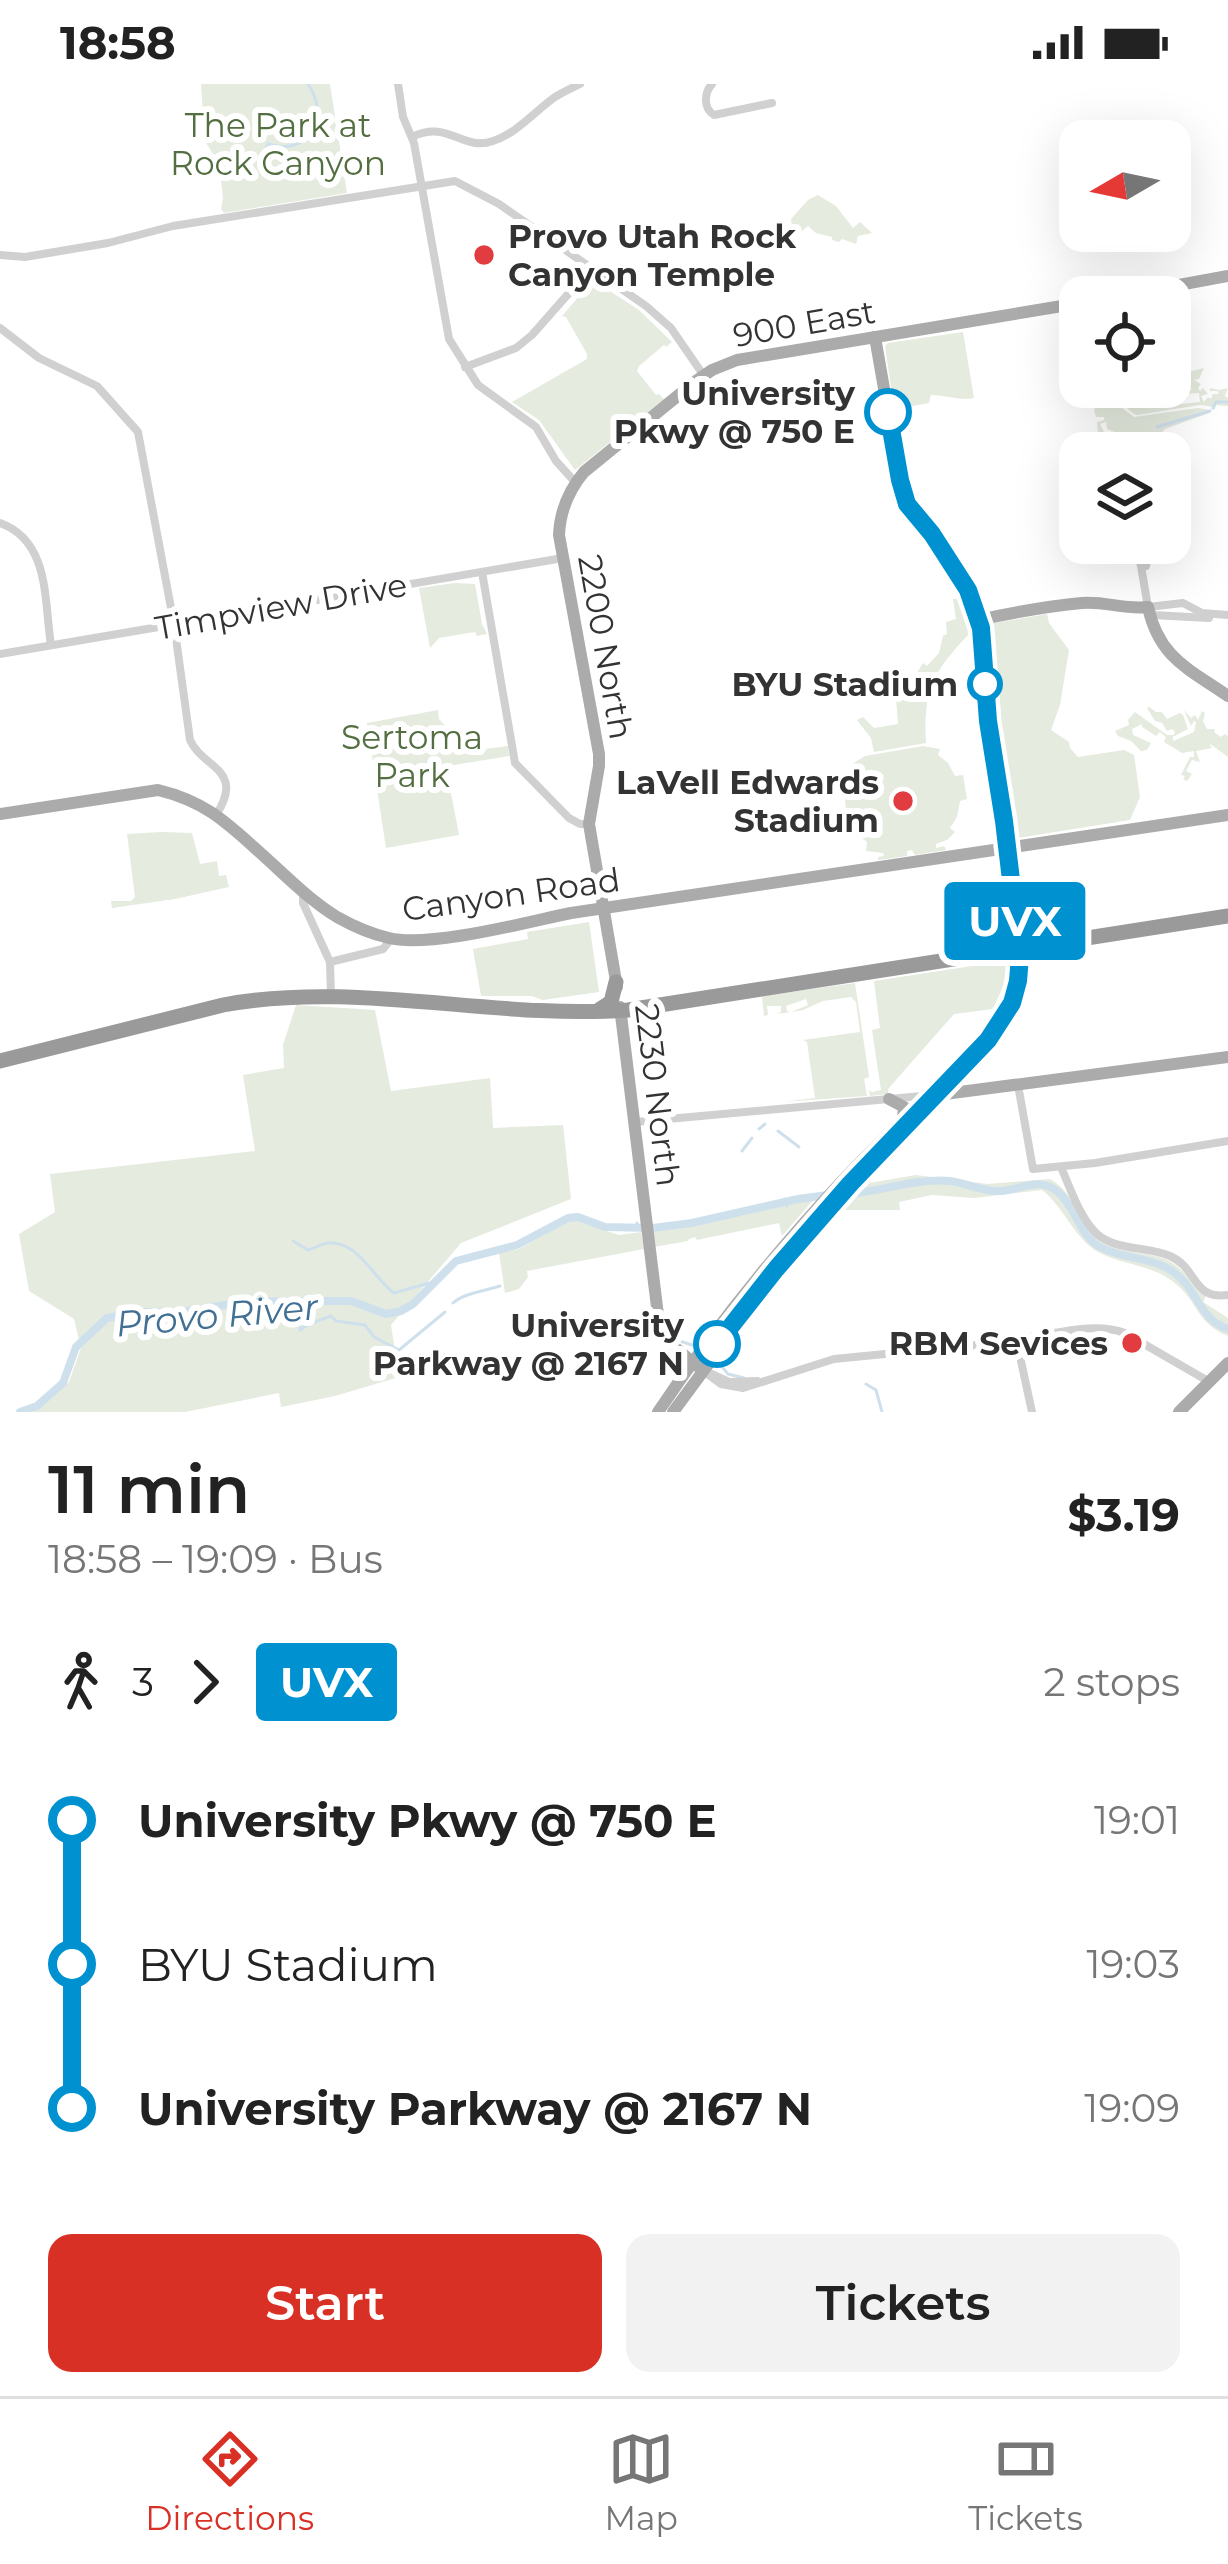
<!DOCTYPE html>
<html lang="en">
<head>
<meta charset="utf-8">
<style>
	body { margin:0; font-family:Montserrat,sans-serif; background:#f2f2f2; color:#222; height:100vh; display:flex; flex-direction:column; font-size:45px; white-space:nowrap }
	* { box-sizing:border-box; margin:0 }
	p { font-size:39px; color:#767676 }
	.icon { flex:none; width:66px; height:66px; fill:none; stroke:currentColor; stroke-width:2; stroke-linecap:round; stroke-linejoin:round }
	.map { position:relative; height:1328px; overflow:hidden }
	.sheet { display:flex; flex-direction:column; background:#fff; flex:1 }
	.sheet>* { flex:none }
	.badge { padding:0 24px; border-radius:9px; font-size:42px; line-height:78px }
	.needle { width:78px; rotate:261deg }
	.fabs { position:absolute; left:1059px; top:36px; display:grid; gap:24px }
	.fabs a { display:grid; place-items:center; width:132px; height:132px; border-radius:24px; background:#fff; box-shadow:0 12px 48px #0002; font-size:60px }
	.map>.badge { position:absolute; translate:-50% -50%; box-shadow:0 0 0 6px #fff }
	.legs { display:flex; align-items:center; gap:18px; height:132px; padding:0 48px; font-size:39px }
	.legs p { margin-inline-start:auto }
	.overview { display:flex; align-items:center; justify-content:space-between; height:204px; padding:0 48px }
	h1 { font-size:66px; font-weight:600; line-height:90px }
	.action { display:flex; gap:24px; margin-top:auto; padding:24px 48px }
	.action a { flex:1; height:138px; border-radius:24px; background:#d93025; color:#fff; font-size:48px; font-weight:600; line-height:138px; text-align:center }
	.action a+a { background:#f2f2f2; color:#222 }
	ul { padding:0 48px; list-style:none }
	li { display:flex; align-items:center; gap:42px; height:144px; font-size:45px }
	li i { display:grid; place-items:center; width:18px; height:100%; margin:0 15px; background:currentColor }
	li i::after { content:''; width:30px; height:30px; margin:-15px; border:9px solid; border-radius:50%; background:#fff }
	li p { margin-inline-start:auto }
	li:first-child i { background:linear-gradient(#0000 50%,currentColor 0) }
	li:last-child i { background:linear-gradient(currentColor 50%,#0000 0) }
	.status { display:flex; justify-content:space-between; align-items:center; height:84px; padding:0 60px; background:#fff; direction:ltr }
	.status svg { height:33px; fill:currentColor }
	.menu { display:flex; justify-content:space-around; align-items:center; height:168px; border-top:3px solid #e0e0e0; background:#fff; font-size:33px; color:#767676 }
	.menu a { display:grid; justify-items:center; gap:6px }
	.menu .selected { color:#d93025 }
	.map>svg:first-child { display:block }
	.green { fill:#e5ebdf }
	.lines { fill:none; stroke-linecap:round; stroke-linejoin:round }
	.stream { stroke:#cfe0ed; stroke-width:3 }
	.river { stroke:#cfe0ed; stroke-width:8 }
	.minor { stroke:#d0d0d0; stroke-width:8 }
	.major { stroke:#ababab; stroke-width:12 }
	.highway { stroke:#9a9a9a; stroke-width:15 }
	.line-1-casing { stroke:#fff; stroke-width:27 }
	.line-1 { stroke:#0091d0; stroke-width:18 }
	.poi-dot { fill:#e13d41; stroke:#fff; stroke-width:4.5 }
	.stop-1-dot { fill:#fff; stroke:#0091d0; stroke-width:6 }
	.labels { text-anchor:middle; stroke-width:12; stroke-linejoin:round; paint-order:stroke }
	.park-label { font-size:33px; fill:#536e40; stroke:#fff }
	.poi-label { font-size:33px; font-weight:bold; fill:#333; stroke:#fff; text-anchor:end }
	.street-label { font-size:33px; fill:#333; stroke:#fff }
	.stop-label { font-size:33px; font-weight:bold; fill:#333; stroke:#fff; text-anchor:end }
	.water-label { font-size:36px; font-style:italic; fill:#417094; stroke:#fff }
</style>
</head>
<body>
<div class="status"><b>18:58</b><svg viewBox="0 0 49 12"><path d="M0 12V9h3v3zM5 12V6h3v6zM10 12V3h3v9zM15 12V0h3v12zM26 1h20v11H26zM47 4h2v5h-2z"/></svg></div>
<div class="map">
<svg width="1228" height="1328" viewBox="0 0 1228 1328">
	<rect width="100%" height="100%" fill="#fff"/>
	<g class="green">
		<path d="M 201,0 L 330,0 L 347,109 L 224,129 L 221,125 L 223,114 L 219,80 L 205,57 Z"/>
		<path d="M 818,111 L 836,122 L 853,144 L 860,138 L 872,149 L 858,152 L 856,160 L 842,155 L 839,158 L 832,156 L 832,153 L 816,149 L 808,142 L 802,147 L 792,143 L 791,135 L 808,116 Z"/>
		<path d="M 593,196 L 639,226 L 672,258 L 666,263 L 664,261 L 639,282 L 637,287 L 656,311 L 659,310 L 664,315 L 575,386 L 539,336 L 512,318 L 587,275 L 587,270 L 566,233 L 562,232 Z"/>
		<path d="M 963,248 L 974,314 C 959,317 946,311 931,311 L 929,319 L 901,324 L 897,322 L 896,317 L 893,317 L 885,262 L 888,259 Z"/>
		<path d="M 1204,284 L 1199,295 L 1194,296 L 1201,300 L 1198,304 L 1200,307 L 1203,304 L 1208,310 L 1201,312 L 1204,318 L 1208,313 L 1211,315 L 1213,310 L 1219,310 L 1217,307 L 1210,307 L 1210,304 L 1219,306 L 1228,304 L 1225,312 L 1228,314 L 1228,322 L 1216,321 L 1214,326 L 1213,323 L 1200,321 L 1137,331 C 1122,325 1124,312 1111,303 L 1127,303 L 1127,305 L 1170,302 L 1172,312 L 1169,317 L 1172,321 L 1200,318 L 1199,309 L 1183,310 L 1192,305 L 1186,301 L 1184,289 Z"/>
		<path d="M 1090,303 C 1108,303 1115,306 1123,322 L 1122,324 L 1134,333 L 1198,324 L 1210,326 L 1209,329 L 1165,345 L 1143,369 L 1106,369 L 1117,349 L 1107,345 L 1106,338 L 1100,340 L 1105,350 L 1098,353 L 1097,338 L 1104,336 L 1104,333 L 1096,333 L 1094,326 L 1097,321 L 1093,318 Z"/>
		<path d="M 455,499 L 475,500 L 482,540 L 487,550 L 477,552 L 475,548 L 439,554 L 430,564 L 419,504 Z"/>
		<path d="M 964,514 L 969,530 L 968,551 C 933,588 923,606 926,659 L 874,668 L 871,654 L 857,636 L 863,633 L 874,644 L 898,640 L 895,601 L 911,599 L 923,579 L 927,582 L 939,569 L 943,552 L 947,550 L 946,538 L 956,535 L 953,515 Z"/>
		<path d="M 1047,530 L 1049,539 L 1069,566 L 1060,621 L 1051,646 L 1069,658 L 1070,664 L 1078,673 L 1124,666 L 1134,671 L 1140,713 L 1130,736 L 1018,754 L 1011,749 C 1000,682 991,617 986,550 L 990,549 L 994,539 Z"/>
		<path d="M 1149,623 L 1156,628 L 1162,628 L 1167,635 L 1180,629 L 1183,631 L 1188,645 L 1175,652 L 1173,652 L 1173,657 L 1194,648 L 1196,638 L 1194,637 L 1191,642 L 1184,626 L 1191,634 L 1195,631 L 1198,636 L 1202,627 L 1205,629 L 1203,637 L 1207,645 L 1215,645 L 1214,648 L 1221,653 L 1225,650 L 1228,652 L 1228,673 L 1209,659 L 1212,664 L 1196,667 L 1200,678 L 1192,676 L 1186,687 L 1192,690 L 1187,697 L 1183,695 L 1185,692 L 1181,691 L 1190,673 L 1194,673 L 1194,667 L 1182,669 L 1164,658 L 1166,653 L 1160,648 L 1156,652 L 1142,643 L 1142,640 L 1132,645 L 1133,651 L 1151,659 L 1147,666 L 1141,667 L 1131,657 L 1118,652 L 1115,647 L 1129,641 L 1128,636 L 1135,628 L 1167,651 L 1174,651 L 1175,648 L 1172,645 L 1167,647 L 1162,639 L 1155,637 L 1147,624 Z"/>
		<path d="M 438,626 L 439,635 L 451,649 L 455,669 L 508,662 L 509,672 L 454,681 L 447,688 L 459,751 L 386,764 L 367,639 Z"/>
		<path d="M 923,662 L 940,665 L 938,671 L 948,679 L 955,692 L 963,691 L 967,715 L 960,717 L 957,733 L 950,744 L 955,748 L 947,756 L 936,760 L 936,764 L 944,762 L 946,766 L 915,771 L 912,766 L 907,767 L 907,772 L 878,776 L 878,773 L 884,772 L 883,769 L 866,767 L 867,758 C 844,741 838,708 854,684 L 852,680 L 865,672 Z"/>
		<path d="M 162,748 L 192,749 L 200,780 L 217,777 L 219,792 L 226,791 L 229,803 L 175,815 L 112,824 L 111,817 L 131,817 L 135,813 L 127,750 Z"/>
		<path d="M 589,838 L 599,908 L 543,916 L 531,912 L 481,912 L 473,865 L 528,855 L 527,848 Z"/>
		<path d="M 1005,877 L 1008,878 L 1005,898 L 993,925 L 954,930 L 888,1005 L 888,1010 L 870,1012 L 869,1006 L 872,1008 L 881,1006 L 872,946 L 880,944 L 874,897 Z"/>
		<path d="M 855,899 L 869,993 L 864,995 L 867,1012 L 782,1018 L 815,1014 L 807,958 L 803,956 L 860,948 L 856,918 L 851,913 L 823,917 L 803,926 L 791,928 L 808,921 L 806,915 L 786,922 L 787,927 L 790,928 L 777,930 L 781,928 L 781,922 L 767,922 L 768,931 L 764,932 L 762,912 Z"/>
		<path d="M 296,921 L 375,926 L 391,1007 L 490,994 L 493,1044 L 563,1041 L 571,1115 L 461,1159 L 391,1241 L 399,1293 L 335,1312 L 281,1323 L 279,1309 L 185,1328 L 33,1328 L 69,1298 L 81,1264 L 74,1235 L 29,1207 L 19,1150 L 55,1128 L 50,1090 L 255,1067 L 243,991 L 284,984 L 283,961 Z"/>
		<path d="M 916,1091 L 988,1100 L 1050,1095 C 1076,1109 1080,1144 1106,1159 C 1125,1171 1152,1167 1171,1178 C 1185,1186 1193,1201 1206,1212 L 1203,1218 L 1228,1234 L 1228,1252 C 1196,1239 1199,1219 1176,1200 C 1153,1180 1124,1182 1098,1168 C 1074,1154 1064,1123 1042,1106 L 974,1114 L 932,1111 L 899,1118 L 900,1126 L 839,1126 L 869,1099 Z"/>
		<path d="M 814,1115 L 782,1152 L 779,1139 L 697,1156 L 695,1153 L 689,1155 L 688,1157 L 654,1163 L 652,1148 L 696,1142 Z"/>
		<path d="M 569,1137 L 577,1137 L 619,1151 L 641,1148 L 644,1165 L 527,1187 L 528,1193 L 519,1205 L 505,1209 L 499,1169 L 519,1165 Z"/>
	</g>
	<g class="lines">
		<g class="stream">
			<path d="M 263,71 L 268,60 C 309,73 331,33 308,0"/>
			<path d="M 1213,324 L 1216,318 L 1228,318"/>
			<path d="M 1157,343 L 1210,327"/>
			<path d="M 759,1045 L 765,1040"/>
			<path d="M 778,1047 L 799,1063"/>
			<path d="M 742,1067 L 752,1054"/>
			<path d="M 785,1115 L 787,1122"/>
			<path d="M 637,1139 L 638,1144"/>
			<path d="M 293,1157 L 308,1166 C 315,1164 321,1160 328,1159 C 359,1157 373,1194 394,1209 L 433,1198"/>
			<path d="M 453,1219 C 464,1209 485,1207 500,1202"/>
			<path d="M 232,1220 L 284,1230 L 300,1241 L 300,1246 C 307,1240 322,1235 331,1232 L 336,1237 L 365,1241 L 374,1253 L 399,1266 L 445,1228"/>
			<path d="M 677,1256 L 695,1262"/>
			<path d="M 718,1278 L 728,1290 L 744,1294"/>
			<path d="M 866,1300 L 876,1306 L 882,1328"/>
		</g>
		<g class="river">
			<path d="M 849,1110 C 882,1107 917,1094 950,1097 C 965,1099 979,1106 995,1107 C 1017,1109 1036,1091 1057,1107 C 1076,1122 1079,1153 1102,1164 C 1124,1175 1151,1173 1172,1187 C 1197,1203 1199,1236 1228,1245"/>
			<path d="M 20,1328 L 37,1322 L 63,1299 L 76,1263 L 107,1234 L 140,1228 L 181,1228 L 244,1218 L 300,1217 L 351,1217 L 386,1230 L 401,1227 L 413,1220 L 456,1177 L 517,1161 L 568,1134 L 578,1133 L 605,1143 L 653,1144 L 692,1139 L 798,1115 L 828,1111"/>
		</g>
		<g class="minor">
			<path d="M 398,0 L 403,33 L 414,59 L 449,255 L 478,301 L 536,343 L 556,377 L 575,398"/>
			<path d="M 712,0 C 704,9 703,24 714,31 L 772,19"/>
			<path d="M 412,53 C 449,35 462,68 493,57 C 516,50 535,27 555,13 C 563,8 572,4 580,0"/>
			<path d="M 0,171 L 25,173 L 108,159 L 173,142 L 455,97 L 499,120 L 646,222 L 671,244 L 704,292"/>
			<path d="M 0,244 L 39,274 L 97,302 L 138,348 L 174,540 L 190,656 C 202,684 246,685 216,731"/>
			<path d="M 465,283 L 516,264 L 532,251 L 591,184"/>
			<path d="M 0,439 C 50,457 44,516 51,561"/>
			<path d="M 1137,459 L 1148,523 L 1183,519 L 1202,529 L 1228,531"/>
			<path d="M 1146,482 L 1151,459"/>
			<path d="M 482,488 L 515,679 L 569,734 L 580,740 L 588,740"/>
			<path d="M 1152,531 L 1209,534"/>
			<path d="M 0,570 L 563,474"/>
			<path d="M 303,808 L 303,819 L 330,878 L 331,912"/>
			<path d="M 330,878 L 383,865 L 391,855"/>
			<path d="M 1018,1001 L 1033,1085 L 1095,1079 L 1228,1057"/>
			<path d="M 635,1038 L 922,1012"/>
			<path d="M 1061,1083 C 1070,1104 1080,1134 1097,1150 C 1117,1167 1147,1162 1170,1172 C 1198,1184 1192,1216 1228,1211"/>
			<path d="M 1020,1254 C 1054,1251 1092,1237 1125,1249 L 1208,1297"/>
			<path d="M 1021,1261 L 1021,1277 L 1032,1328"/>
			<path d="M 702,1286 L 721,1300 L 743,1304 L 834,1275 L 997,1259 L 1011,1254"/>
			<path d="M 703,1286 L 729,1298 L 757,1297"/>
		</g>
		<g class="major">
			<path d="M 1114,213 L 1228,192"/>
			<path d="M 978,536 C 1011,529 1048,522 1082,519 C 1105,517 1125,526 1148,523 C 1159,574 1189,585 1228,612"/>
			<path d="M 0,730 L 158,706 C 208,718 229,741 266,774 C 289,795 311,817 337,833 C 353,842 371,850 389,854 C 430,864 527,838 571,829 L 1228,731"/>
			<path d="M 617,903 L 589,740 L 599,682 L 599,670 L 559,451 C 560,428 569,406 584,388 L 696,297 L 712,286 L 737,276 L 1080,219"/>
			<path d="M 620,923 L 658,1231 L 671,1260 L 702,1286"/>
			<path d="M 937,1011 L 1228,973"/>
			<path d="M 889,1015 L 904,1023 L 903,1034"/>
			<path d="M 658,1328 C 713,1246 775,1169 842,1097 C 892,1044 948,993 995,937 L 1010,912 L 1017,873"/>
			<path d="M 673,1328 L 763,1206 L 801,1162 L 998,949 C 1016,926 1032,894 1019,866 L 989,637 L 981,544 L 969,508 L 932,450 L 907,420 L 900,396 L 875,253"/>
			<path d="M 1179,1328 L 1228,1279"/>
		</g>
		<g class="highway">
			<path d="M 600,925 L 611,918 L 616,898"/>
			<path d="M 0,977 L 223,921 C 356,896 494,936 628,926 L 1228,832"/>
		</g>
	</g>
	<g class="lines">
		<g class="line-1-casing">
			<path id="line-1" d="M 717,1260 L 776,1185 L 850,1100 L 988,956 L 1012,919 L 1018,897 L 1020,872 L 1004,737 L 988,637 L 981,544 L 968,506 L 932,450 L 907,420 L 900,396 L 888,328"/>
		</g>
		<use href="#line-1" class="line-1"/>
	</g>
	<g class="poi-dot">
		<circle cx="484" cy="171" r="12"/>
		<circle cx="903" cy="717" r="12"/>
		<circle cx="1132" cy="1259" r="12"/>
	</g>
	<g class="stop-1-dot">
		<circle cx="888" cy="328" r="21"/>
		<circle cx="985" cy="600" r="15"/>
		<circle cx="717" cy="1260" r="21"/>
	</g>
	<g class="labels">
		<g class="park-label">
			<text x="278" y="53">The Park at<tspan x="278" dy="38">Rock Canyon</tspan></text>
			<text x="412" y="665">Sertoma<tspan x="412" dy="38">Park</tspan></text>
		</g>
		<g class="poi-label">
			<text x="508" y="164" text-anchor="start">Provo Utah Rock<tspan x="508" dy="38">Canyon Temple</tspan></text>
			<text x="879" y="710">LaVell Edwards<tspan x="879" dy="38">Stadium</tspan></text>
			<text x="1108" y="1271">RBM Sevices</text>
		</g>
		<g class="street-label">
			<text transform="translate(804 239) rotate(-10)" y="12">900 East</text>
			<text transform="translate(281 522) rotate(-10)" y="12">Timpview Drive</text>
			<text transform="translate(606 563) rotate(80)" y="12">2200 North</text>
			<text transform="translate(511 810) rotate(-8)" y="12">Canyon Road</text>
			<text transform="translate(658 1011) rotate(83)" y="12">2230 North</text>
		</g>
		<g class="stop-label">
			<text x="855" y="321">University<tspan x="855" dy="38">Pkwy @ 750 E</tspan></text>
			<text x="958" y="612">BYU Stadium</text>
			<text x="684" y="1253">University<tspan x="684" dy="38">Parkway @ 2167 N</tspan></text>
		</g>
		<g class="water-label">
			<text transform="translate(217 1231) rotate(-5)" y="13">Provo River</text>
		</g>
	</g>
</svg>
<div class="fabs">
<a><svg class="needle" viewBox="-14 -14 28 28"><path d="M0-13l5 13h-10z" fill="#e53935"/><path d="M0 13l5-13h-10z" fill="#767676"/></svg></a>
<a><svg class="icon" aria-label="locate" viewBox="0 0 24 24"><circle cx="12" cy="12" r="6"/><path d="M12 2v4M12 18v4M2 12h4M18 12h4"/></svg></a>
<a><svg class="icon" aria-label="layers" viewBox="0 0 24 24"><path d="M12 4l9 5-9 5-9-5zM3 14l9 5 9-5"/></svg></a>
</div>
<b class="badge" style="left:1015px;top:837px;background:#0091d0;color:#fff">UVX</b>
</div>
<section class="sheet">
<div class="overview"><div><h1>11 min</h1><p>18:58 – 19:09 · Bus</p></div><b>$3.19</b></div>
<div class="legs"><svg class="icon" aria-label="walk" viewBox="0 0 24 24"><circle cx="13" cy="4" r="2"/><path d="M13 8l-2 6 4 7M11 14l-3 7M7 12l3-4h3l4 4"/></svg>3<svg class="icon" aria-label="forward" viewBox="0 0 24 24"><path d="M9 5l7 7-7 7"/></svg><b class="badge" style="background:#0091d0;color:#fff">UVX</b><p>2 stops</p></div>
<ul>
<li><i style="color:#0091d0"></i><b>University Pkwy @ 750 E</b><p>19:01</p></li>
<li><i style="color:#0091d0"></i><span>BYU Stadium</span><p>19:03</p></li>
<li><i style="color:#0091d0"></i><b>University Parkway @ 2167 N</b><p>19:09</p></li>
</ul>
<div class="action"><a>Start</a><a>Tickets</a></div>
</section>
<nav class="menu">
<a class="selected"><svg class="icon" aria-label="directions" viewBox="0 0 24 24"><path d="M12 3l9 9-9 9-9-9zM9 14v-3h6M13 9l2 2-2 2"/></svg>Directions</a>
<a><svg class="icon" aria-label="map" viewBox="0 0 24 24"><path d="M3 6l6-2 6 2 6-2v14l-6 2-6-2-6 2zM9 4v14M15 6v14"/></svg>Map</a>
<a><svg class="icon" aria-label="tickets" viewBox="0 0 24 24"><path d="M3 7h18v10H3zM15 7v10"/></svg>Tickets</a>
</nav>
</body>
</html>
